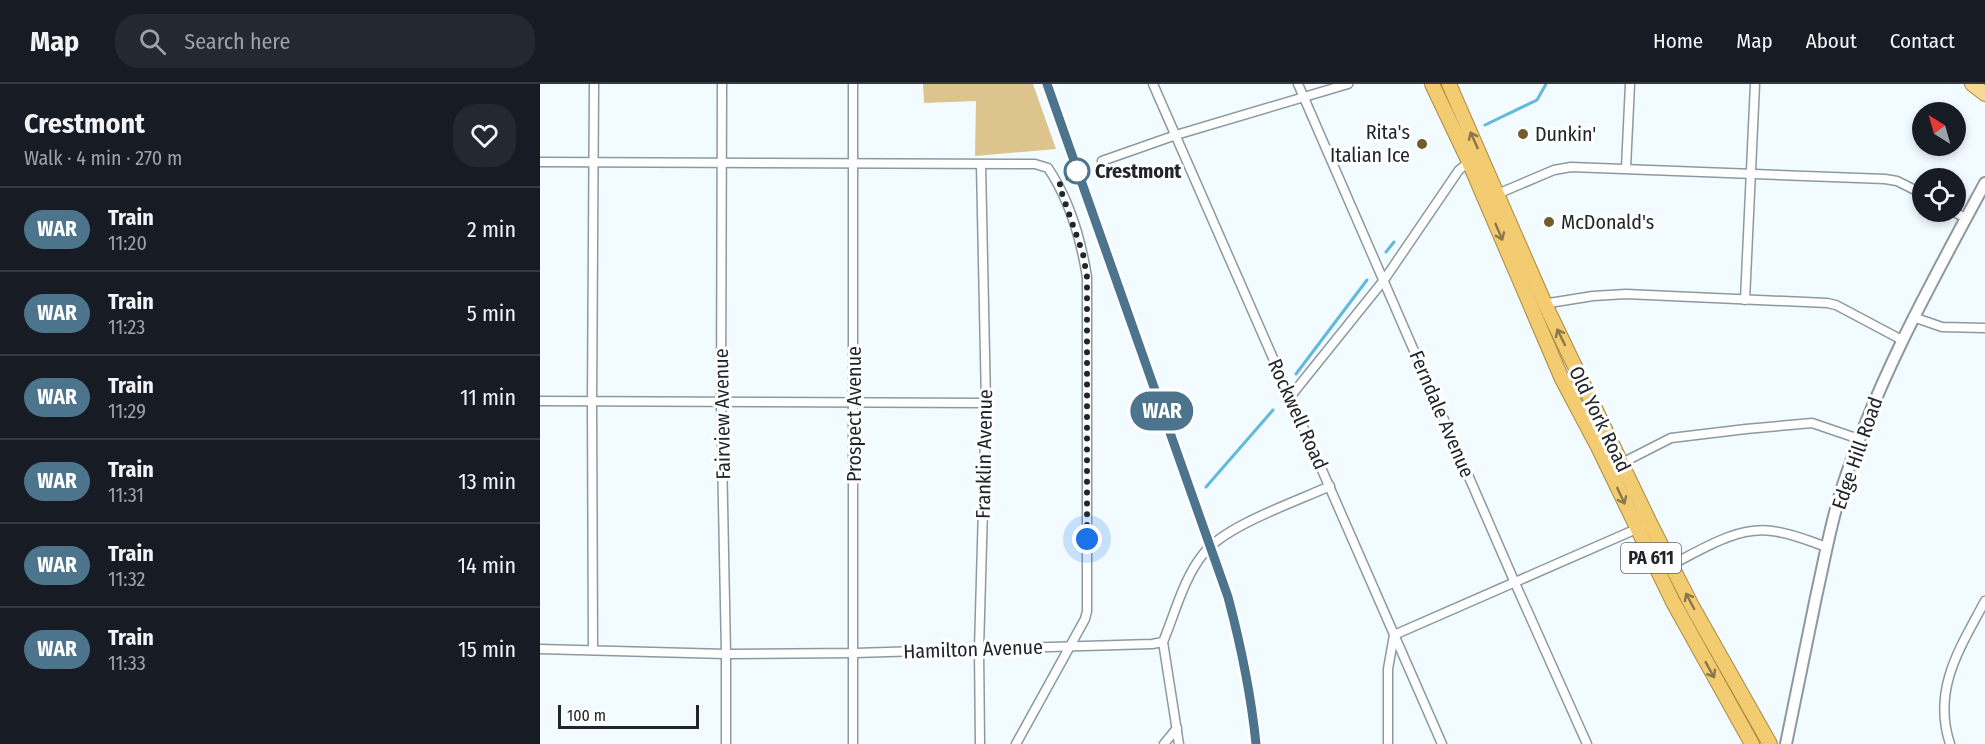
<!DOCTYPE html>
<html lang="en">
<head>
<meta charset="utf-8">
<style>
	body { margin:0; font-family:"Fira Sans Condensed",sans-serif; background:#242831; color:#f1f3f6; height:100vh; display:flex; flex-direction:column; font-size:22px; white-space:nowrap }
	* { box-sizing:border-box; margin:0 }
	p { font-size:20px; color:#9ea1a6 }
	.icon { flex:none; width:33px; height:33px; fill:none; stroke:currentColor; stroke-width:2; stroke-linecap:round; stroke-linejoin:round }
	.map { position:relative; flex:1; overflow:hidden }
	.drawer { display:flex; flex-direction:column; background:#171b24; width:540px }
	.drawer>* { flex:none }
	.badge { padding:0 12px; border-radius:20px; font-size:21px; line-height:39px }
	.needle { width:39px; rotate:323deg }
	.tools { position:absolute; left:1372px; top:18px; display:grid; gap:12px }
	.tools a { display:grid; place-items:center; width:54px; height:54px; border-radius:50%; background:#171b24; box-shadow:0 3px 9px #0003; font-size:30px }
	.scale { position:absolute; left:18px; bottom:15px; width:141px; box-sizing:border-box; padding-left:6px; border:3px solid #202527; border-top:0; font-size:16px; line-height:21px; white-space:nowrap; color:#202527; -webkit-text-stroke:4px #fff; paint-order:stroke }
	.you { position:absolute; width:30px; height:30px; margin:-15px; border:4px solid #fff; border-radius:50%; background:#1a73e8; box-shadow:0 0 0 9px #1a73e833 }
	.map>.badge { position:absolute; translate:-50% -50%; box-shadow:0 0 0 3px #fff }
	.round { display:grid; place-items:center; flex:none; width:63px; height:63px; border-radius:24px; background:#242831 }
	.head { display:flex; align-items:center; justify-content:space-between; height:102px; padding:0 24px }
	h1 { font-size:28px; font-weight:700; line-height:45px }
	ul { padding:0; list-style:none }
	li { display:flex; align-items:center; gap:18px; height:84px; padding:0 24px; border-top:2px solid #363941 }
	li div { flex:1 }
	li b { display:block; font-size:22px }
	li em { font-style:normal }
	li .badge { min-width:66px; font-weight:700; text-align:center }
	header { display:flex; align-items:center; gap:36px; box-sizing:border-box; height:84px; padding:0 30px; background:#171b24; border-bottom:2px solid #363941 }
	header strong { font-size:28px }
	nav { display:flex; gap:33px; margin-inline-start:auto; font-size:21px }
	.search { width:420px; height:54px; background:#242831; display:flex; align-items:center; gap:15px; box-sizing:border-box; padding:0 21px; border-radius:24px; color:#9ea1a6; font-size:22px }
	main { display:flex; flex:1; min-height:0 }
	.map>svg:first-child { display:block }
	.green { fill:#ddc48d }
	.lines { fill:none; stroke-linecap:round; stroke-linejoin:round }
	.stream { stroke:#61b9db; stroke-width:3 }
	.minor-casing { stroke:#8c9aa0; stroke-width:11 }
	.tertiary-casing { stroke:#8c9aa0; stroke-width:14 }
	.primary-casing { stroke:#a78a40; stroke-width:16 }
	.trunk-casing { stroke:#a78a40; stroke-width:16 }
	.minor { stroke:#fff; stroke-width:8 }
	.tertiary { stroke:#fff; stroke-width:10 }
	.primary { stroke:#f6d995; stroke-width:14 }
	.trunk { stroke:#f3cc72; stroke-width:14 }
	.rail { stroke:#595f62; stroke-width:3 }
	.oneway { stroke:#8a784c }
	.line-casing { stroke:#fff; stroke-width:14 }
	.line { stroke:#4c748c; stroke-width:9 }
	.walk { stroke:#202527; stroke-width:6; stroke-dasharray:0 10.8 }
	.poi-dot { fill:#725c2c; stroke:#fff; stroke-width:2 }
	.stop-dot { fill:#fff; stroke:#4c748c; stroke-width:3 }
	.labels { text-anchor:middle; stroke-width:6; stroke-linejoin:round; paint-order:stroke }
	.shield { fill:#fff; stroke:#636668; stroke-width:1.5 }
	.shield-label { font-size:18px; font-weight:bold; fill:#202527 }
	.poi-label { font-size:20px; fill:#202527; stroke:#fff; text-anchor:start }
	.stop-label { font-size:20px; font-weight:bold; fill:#202527; stroke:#fff; text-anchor:start }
	.street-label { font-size:20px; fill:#202527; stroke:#fff }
</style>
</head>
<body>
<header>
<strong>Map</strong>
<div class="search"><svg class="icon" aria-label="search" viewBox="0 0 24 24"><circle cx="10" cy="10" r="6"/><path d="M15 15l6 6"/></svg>Search here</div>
<nav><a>Home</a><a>Map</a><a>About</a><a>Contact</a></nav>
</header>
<main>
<section class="drawer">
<div class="head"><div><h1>Crestmont</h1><p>Walk · 4 min · 270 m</p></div><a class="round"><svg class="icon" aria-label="heart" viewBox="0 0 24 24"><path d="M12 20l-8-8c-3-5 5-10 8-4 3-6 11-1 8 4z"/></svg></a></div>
<ul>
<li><span class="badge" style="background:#4c748c;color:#fff">WAR</span><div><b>Train</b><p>11:20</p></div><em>2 min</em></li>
<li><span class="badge" style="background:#4c748c;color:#fff">WAR</span><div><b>Train</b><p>11:23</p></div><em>5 min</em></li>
<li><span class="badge" style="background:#4c748c;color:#fff">WAR</span><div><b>Train</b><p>11:29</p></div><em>11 min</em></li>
<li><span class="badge" style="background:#4c748c;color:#fff">WAR</span><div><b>Train</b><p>11:31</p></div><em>13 min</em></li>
<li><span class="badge" style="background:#4c748c;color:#fff">WAR</span><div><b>Train</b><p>11:32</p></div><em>14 min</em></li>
<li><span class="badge" style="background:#4c748c;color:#fff">WAR</span><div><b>Train</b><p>11:33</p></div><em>15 min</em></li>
</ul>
</section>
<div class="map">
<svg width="1445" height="660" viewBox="0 0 1445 660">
	<rect width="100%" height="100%" fill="#f2fbff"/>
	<path class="green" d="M 383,0 L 493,0 L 516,65 L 435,72 L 436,17 L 384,19 Z"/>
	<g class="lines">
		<g class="stream">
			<path d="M 945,41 L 997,16 L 1006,0"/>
			<path d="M 846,168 L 854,158"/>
			<path d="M 756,290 L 827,196"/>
			<path d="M 666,403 L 733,326"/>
		</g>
		<g class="minor-casing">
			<g id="minor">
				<path d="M 182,0 L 181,319 L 186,570 L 186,660"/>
				<path d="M 613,0 L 902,660"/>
				<path d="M 758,0 L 975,499 L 1047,660"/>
				<path d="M 562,77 L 636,51 L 808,0"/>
				<path d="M 0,78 L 495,80 L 508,84 C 529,115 541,156 547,193 L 547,527 L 545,535 L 476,660"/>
				<path d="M 1086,84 L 1090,0"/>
				<path d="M 955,111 L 1014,86 L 1031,83 L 1345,95 L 1357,97 L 1383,110"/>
				<path d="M 1414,128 L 1426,134"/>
				<path d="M 1205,216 L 1215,0"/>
				<path d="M 1003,220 L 1053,212 L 1086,210 L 1287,219 L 1296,221 L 1362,256"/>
				<path d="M 1373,233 L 1402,243 L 1445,244"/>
				<path d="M 750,313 L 844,196 L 919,86 L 929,78"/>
				<path d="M 0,317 L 446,319"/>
				<path d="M 1078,381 L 1131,354 L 1206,345 L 1272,339 L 1319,355"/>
				<path d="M 1131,481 C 1161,466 1197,442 1232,447 C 1251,449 1269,457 1287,463"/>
				<path d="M 623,558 L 639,660"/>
				<path d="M 0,565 L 186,570 L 315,569 L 612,560 L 623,558 C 635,529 644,493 664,469 C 687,441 755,418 790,402"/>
				<path d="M 53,565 L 52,318 L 54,0"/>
				<path d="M 313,660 L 313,0"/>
				<path d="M 440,660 L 439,565 L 446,319 L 441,81"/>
				<path d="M 624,660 L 637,644"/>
				<path d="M 848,660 L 848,585 L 854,551 L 1101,443"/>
				<path d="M 1410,660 C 1392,605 1420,564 1445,517"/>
			</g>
		</g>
		<g class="tertiary-casing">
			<path id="tertiary" d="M 1246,660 C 1256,611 1266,562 1276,513 C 1284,478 1290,442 1301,407 C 1336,298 1391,199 1445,99"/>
		</g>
		<g class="primary-casing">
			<path id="primary" d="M 1432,0 L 1445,10"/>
		</g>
		<g class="trunk-casing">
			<g id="trunk">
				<path d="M 892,0 L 929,78 L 1022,295 L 1058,363 L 1133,518 L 1212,660"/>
				<path d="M 909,0 L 1005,220 L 1110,439 L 1152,522 L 1230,660"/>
			</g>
		</g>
		<use href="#minor" class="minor"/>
		<use href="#tertiary" class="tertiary"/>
		<use href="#primary" class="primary"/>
		<use href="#trunk" class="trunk"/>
		<path class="rail" d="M 507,0 L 688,513 L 712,621 L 716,660"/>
	</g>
	<defs><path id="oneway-shaft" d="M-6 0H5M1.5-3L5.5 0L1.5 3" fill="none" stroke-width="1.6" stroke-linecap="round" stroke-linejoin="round" transform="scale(1.5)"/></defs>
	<g class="oneway">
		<use href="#oneway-shaft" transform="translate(934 56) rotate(-114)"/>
		<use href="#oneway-shaft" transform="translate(959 148) rotate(67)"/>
		<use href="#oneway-shaft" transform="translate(1021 253) rotate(-116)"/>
		<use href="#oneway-shaft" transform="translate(1081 412) rotate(65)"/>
		<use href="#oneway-shaft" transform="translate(1150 517) rotate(-118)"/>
		<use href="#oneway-shaft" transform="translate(1170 586) rotate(61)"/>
	</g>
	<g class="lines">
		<g class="line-casing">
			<path id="line" d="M 507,0 L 688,513 C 701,562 711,610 716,660"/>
		</g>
		<use href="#line" class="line"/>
		<path class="walk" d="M 537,87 L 519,101 L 543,170 L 547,193 L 547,455"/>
	</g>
	<g class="poi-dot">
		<circle cx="983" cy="50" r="6"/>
		<circle cx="882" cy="60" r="6"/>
		<circle cx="1009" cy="138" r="6"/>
	</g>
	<circle class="stop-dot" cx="537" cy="87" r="12"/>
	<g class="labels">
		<rect class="shield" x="1081" y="459" width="60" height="30" rx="4.5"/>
		<g class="shield-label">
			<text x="1111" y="480">PA 611</text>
		</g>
		<g class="poi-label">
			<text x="870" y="55" text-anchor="end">Rita's<tspan x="870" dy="23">Italian Ice</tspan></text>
			<text x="995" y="57">Dunkin'</text>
			<text x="1021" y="145">McDonald's</text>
		</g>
		<g class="stop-label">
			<text x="555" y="94">Crestmont</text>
		</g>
		<g class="street-label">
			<text transform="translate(182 330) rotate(-91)" y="7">Fairview Avenue</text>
			<text transform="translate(314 330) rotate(-90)" y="7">Prospect Avenue</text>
			<text transform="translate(758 330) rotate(66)" y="7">Rockwell Road</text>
			<text transform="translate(902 330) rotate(67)" y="7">Ferndale Avenue</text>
			<text transform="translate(1060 335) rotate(64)" y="7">Old York Road</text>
			<text transform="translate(1317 369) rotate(-71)" y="7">Edge Hill Road</text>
			<text transform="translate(444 370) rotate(-89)" y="7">Franklin Avenue</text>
			<text transform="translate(433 565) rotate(-2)" y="7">Hamilton Avenue</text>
		</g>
	</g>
</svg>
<div class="tools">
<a><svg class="needle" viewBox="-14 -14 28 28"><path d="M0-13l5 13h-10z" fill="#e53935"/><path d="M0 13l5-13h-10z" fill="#9ea1a6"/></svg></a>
<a><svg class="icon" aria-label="locate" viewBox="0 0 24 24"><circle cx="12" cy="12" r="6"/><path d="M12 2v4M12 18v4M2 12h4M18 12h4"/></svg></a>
</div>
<div class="scale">100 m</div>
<div class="you" style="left:547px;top:455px"></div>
<b class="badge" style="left:622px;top:327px;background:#4c748c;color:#fff">WAR</b>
</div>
</main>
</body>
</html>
